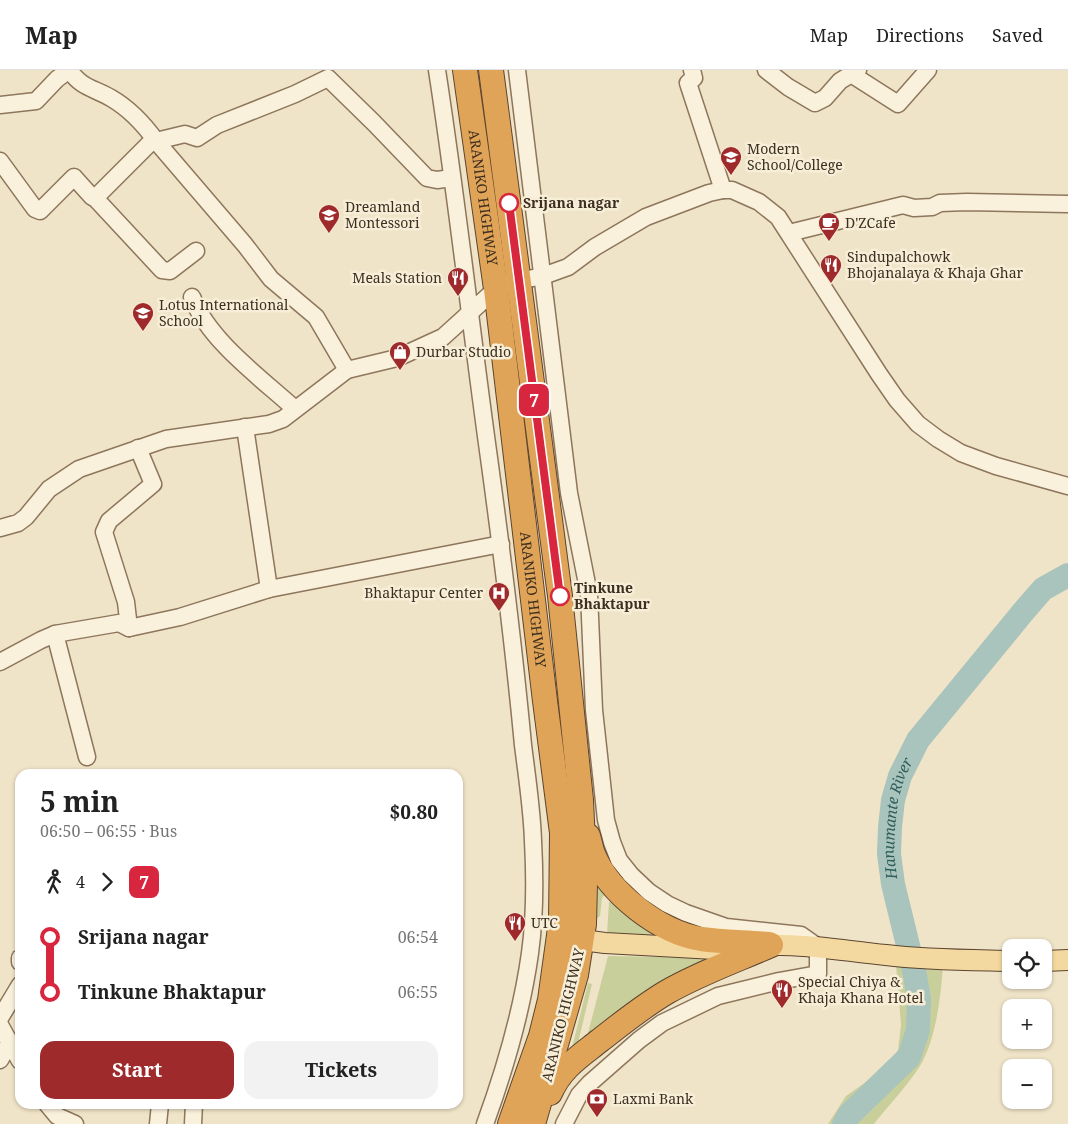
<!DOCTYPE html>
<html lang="en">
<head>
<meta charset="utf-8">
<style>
	body { margin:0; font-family:"Noto Serif",serif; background:#f2f2f2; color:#222; height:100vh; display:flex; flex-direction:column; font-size:19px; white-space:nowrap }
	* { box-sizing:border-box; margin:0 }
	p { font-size:16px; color:#767676 }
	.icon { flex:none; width:28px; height:28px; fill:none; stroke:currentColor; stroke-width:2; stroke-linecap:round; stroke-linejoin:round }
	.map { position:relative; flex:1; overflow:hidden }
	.panel { position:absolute; left:15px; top:699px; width:448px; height:340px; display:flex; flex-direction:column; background:#fff; border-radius:15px; box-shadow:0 1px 4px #0004 }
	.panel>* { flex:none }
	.badge { padding:0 10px; border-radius:8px; font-size:18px; line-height:32px }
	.tools { position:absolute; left:1002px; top:869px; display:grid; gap:10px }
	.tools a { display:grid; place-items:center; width:50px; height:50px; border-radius:10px; background:#fff; box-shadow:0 1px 4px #0004; font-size:25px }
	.map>.badge { position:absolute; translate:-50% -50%; box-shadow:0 0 0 2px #fff }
	.legs { display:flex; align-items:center; gap:8px; height:55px; padding:0 25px; font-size:16px }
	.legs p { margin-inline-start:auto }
	.headline { display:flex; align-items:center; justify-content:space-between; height:85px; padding:0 25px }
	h1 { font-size:28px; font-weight:700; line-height:38px }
	.cta { display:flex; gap:10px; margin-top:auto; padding:10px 25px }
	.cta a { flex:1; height:58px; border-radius:15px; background:#9e2a2b; color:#fff; font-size:20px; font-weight:700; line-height:58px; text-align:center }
	.cta a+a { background:#f2f2f2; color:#222 }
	ul { padding:0 25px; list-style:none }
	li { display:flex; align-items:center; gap:18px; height:55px; font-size:19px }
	li i { display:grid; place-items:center; width:8px; height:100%; margin:0 6px; background:currentColor }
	li i::after { content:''; width:12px; height:12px; margin:-6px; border:4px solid; border-radius:50%; background:#fff }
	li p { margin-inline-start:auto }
	li:first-child i { background:linear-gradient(#0000 50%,currentColor 0) }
	li:last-child i { background:linear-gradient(currentColor 50%,#0000 0) }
	header { display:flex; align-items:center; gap:30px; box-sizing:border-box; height:70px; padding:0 25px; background:#fff; border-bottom:1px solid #e0e0e0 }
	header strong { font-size:24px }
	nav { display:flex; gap:28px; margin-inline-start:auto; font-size:18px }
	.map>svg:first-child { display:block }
	.green { fill:#c9cf9b }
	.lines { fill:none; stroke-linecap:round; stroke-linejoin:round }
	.river { stroke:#a9c4bc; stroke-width:24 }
	.minor-casing { stroke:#8d765c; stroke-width:19 }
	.major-casing { stroke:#5b4430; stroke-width:22 }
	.highway-casing { stroke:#5b4430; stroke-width:26 }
	.minor { stroke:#faf1dc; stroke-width:16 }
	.major { stroke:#f3d9a0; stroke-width:20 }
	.highway { stroke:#e0a458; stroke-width:24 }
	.line-1-casing { stroke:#fff; stroke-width:11 }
	.line-1 { stroke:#d7263d; stroke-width:8 }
	.stop-1-dot { fill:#fff; stroke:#d7263d; stroke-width:2.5 }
	.labels { text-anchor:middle; stroke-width:5; stroke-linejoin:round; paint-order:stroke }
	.poi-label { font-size:14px; fill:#3d2e20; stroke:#f7eed8; text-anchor:start }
	.street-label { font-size:14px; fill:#3d2e20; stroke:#f7eed8 }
	.stop-label { font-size:14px; font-weight:bold; fill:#3d2e20; stroke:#f7eed8; text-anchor:start }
	.water-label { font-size:15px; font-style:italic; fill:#2f5d5a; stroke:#f7eed8 }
</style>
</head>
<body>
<header>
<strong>Map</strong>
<nav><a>Map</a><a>Directions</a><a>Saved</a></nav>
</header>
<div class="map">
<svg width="1068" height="1054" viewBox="0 0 1068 1054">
	<rect width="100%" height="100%" fill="#f0e4c8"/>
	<g class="green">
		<path d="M 598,810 L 609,820 L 602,828 L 600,846 L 596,849 Z"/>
		<path d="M 615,829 L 656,863 L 654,865 L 607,864 L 609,832 Z"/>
		<path d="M 608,886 L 716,888 L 587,967 Z"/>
		<path d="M 896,895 L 943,895 C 941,925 936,970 920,996 C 908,1015 888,1036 874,1054 L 828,1054 L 846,1026 L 890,995 L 898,980 L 901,955 Z"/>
		<path d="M 588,913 L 592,914 L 579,969 L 581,973 L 570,986 Z"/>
	</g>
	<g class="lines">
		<path class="river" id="s1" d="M 844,1054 L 849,1045 L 909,987 L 918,960 L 919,929 L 914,900 L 893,814 L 889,784 L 890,757 L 893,730 L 900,706 L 918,670 L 1023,542 L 1043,519 L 1068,505"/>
		<g class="minor-casing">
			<g id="minor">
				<path d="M 69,0 C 83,19 92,17 111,28 C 130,39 143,53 156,71 L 185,64 L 197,68 L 217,55 L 295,24 L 328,8 L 374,53 L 427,108 L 437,110 L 452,108"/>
				<path d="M 437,0 C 457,129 471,259 489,388 C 502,483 514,579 523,675 C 527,707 532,739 533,771 C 535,808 535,847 530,883 C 522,941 505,999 485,1054"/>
				<path d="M 517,0 L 569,423 L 589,524 L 594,640 L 606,750 L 612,772 L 619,790 L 631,805 L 649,822 L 667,834 L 686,843 L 726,857 L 801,865 L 818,877 L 818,904 L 779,911 L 718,926 L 662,953 L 639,970 L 590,1013 L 579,1025 L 564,1054"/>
				<path d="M 692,0 L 694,8 L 688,13 L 723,120"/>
				<path d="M 766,0 L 788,17 L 815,33 L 825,28 L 840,11 L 858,0"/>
				<path d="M 851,4 L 898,34 L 928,0"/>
				<path d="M 0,35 L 36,31 L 57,9 L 69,0"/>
				<path d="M 0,91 L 35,139 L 40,141 L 74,107 L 92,127 L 95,128 L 149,74 L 156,71 L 245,175 L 271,209 L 316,247 L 347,300"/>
				<path d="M 95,128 L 162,200 L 170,201 L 196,181"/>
				<path d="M 789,163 L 903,135 L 914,138 L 932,137 L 940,133 L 967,132 L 1068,134"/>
				<path d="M 192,227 C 209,271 261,308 295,339"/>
				<path d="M 245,357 L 269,519"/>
				<path d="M 0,458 L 18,453 L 26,447 L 49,419 L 79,399 L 166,369 L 269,354 L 283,349 L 347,300 L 397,288 L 443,267 L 496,219 L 518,211 L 543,206 L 568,197 L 595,177 L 646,147 L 709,123 L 723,120 L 732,120 L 759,132 L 778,147 L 879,304 L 897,330 L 918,354 L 938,369 L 961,383 L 996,396 L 1068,416"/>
				<path d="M 129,558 L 126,532 L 104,462 L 109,451 L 153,414 L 138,378"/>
				<path d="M 55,564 L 87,687"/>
				<path d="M 0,592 L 41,570 L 55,564 L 119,553 L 129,558 L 180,547 L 269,519 L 501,474"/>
				<path d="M 20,888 L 20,892"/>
				<path d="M 0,948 L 20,915"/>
				<path d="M 0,955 L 20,991"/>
				<path d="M 0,990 L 10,972"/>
				<path d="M 47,1034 L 57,1046 L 75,1054"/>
				<path d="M 158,1054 L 160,1034"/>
				<path d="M 193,1054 L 194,1034"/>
			</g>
		</g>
		<g class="major-casing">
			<g id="major">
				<path d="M 567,868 L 605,873 L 715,879"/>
				<path d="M 757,876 C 800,872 843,881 886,885 C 927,890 969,890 1011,891"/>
				<path d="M 1044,891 L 1068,890"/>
			</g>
		</g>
		<g class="highway-casing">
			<g id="highway">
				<path id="s2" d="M 465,0 L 496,219 L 545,631 L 562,763 L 561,851 L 550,930 L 541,966 L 510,1054"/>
				<path d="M 491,0 L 560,526 L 581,730 L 585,814 L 584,854 L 576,905 L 533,1054"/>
				<path d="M 588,766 C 590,772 591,779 593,784 C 609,823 659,862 701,869 C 723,872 746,872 769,874"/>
				<path d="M 550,1023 C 561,998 579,987 599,971 C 621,954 643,936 667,922 C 700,903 737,890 771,875"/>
			</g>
		</g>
		<use href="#minor" class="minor"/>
		<use href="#major" class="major"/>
		<use href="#highway" class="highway"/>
	</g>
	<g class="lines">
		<g class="line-1-casing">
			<path id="line-1" d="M 509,133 L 560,526"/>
		</g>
		<use href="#line-1" class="line-1"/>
	</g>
	<defs>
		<g id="university-pin" transform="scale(1.125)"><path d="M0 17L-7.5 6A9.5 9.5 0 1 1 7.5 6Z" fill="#9e2a2b" stroke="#f7eed8"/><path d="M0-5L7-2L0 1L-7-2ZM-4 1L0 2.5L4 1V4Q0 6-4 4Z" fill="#fff"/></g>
		<g id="school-pin" transform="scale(1.125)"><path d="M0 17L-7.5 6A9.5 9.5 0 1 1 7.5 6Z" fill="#9e2a2b" stroke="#f7eed8"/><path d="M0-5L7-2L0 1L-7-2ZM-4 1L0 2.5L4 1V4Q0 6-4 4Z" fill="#fff"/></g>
		<g id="cafe-pin" transform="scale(1.125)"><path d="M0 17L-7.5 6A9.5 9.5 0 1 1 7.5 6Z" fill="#9e2a2b" stroke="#f7eed8"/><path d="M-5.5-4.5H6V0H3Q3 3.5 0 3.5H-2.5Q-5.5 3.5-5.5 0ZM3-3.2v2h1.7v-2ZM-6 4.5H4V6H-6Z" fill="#fff"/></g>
		<g id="restaurant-pin" transform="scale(1.125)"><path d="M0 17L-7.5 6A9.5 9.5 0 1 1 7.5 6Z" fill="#9e2a2b" stroke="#f7eed8"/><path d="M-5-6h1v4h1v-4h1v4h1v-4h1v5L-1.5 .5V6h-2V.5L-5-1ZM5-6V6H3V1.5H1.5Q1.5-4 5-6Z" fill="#fff"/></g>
		<g id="shop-pin" transform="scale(1.125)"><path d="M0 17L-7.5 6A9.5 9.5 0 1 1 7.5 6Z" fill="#9e2a2b" stroke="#f7eed8"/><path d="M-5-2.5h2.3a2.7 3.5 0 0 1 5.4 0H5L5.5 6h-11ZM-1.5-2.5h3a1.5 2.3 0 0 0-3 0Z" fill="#fff"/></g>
		<g id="hospital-pin" transform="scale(1.125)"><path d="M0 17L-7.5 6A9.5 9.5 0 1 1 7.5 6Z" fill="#9e2a2b" stroke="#f7eed8"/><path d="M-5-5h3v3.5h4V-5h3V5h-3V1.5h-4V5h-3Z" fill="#fff"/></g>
		<g id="bank-pin" transform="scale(1.125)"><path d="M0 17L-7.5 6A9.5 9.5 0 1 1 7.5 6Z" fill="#9e2a2b" stroke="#f7eed8"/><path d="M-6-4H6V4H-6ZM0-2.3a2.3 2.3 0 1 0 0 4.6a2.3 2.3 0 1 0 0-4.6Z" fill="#fff"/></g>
	</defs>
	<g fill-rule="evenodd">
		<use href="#university-pin" x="731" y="87"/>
		<use href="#school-pin" x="329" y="145"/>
		<use href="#cafe-pin" x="829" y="153"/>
		<use href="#restaurant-pin" x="831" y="195"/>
		<use href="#restaurant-pin" x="458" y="208"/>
		<use href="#school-pin" x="143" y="243"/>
		<use href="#shop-pin" x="400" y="282"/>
		<use href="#hospital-pin" x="499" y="523"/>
		<use href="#restaurant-pin" x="515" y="853"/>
		<use href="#restaurant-pin" x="782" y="920"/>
		<use href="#bank-pin" x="597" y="1029"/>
	</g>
	<g class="stop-1-dot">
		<circle cx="509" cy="133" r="9"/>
		<circle cx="560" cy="526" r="9"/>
	</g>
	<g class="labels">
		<g class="poi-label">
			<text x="747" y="84">Modern<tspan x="747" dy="16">School/College</tspan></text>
			<text x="345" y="142">Dreamland<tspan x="345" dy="16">Montessori</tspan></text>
			<text x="845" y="158">D'ZCafe</text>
			<text x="847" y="192">Sindupalchowk<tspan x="847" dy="16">Bhojanalaya &amp; Khaja Ghar</tspan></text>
			<text x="442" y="213" text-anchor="end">Meals Station</text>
			<text x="159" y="240">Lotus International<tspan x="159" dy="16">School</tspan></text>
			<text x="416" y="287">Durbar Studio</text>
			<text x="483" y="528" text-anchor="end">Bhaktapur Center</text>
			<text x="531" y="858">UTC</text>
			<text x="798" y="917">Special Chiya &amp;<tspan x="798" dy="16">Khaja Khana Hotel</tspan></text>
			<text x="613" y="1034">Laxmi Bank</text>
		</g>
		<g class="street-label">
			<text dy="5" stroke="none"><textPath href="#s2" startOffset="129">ARANIKO HIGHWAY</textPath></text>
			<text dy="5" stroke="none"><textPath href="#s2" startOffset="534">ARANIKO HIGHWAY</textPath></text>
			<text transform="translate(563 945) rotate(-76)" y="5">ARANIKO HIGHWAY</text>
		</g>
		<g class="stop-label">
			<text x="523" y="138">Srijana nagar</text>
			<text x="574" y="523">Tinkune<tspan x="574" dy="16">Bhaktapur</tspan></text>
		</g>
		<g class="water-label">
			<text dy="5" stroke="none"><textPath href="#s1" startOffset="338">Hanumante River</textPath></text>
		</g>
	</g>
</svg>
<div class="tools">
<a><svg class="icon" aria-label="locate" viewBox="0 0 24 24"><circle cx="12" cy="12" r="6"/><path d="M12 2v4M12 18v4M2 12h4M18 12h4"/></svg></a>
<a>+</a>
<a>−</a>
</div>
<b class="badge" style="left:534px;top:330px;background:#d7263d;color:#fff">7</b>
<section class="panel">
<div class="headline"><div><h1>5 min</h1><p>06:50 – 06:55 · Bus</p></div><b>$0.80</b></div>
<div class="legs"><svg class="icon" aria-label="walk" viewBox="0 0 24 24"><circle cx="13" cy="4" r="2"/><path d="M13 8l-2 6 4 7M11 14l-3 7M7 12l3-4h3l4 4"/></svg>4<svg class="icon" aria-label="forward" viewBox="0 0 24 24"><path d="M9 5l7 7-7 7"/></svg><b class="badge" style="background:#d7263d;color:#fff">7</b></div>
<ul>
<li><i style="color:#d7263d"></i><b>Srijana nagar</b><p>06:54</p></li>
<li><i style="color:#d7263d"></i><b>Tinkune Bhaktapur</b><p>06:55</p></li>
</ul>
<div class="cta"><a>Start</a><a>Tickets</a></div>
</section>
</div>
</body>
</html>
